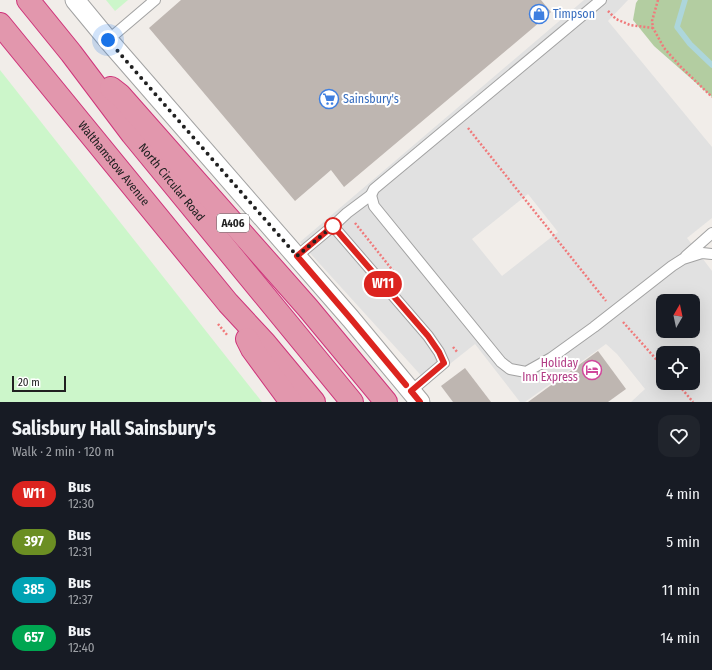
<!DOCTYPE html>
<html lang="en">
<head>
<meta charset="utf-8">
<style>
	body { margin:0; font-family:"Fira Sans Condensed",sans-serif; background:#20242c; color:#f1f3f6; height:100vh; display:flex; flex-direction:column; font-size:15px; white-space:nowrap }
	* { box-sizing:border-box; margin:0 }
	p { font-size:13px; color:#9ea1a6 }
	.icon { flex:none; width:22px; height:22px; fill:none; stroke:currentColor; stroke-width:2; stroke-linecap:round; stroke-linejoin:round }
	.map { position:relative; height:402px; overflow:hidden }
	.sheet { display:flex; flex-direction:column; background:#171b24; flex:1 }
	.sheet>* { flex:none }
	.badge { padding:0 8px; border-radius:13px; font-size:14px; line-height:26px }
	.needle { width:26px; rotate:9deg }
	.fabs { position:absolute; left:656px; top:294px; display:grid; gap:8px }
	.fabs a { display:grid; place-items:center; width:44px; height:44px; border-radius:8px; background:#171b24; box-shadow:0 4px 16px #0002; font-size:20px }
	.scale { position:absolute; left:12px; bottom:10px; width:54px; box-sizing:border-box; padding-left:4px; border:2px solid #212121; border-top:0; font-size:11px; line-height:14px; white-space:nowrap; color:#212121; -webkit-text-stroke:3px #fff; paint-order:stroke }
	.you { position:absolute; width:20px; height:20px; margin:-10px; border:3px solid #fff; border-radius:50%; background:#1a73e8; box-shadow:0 0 0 6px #1a73e833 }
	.map>.badge { position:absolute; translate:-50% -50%; box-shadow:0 0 0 2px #fff }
	.round { display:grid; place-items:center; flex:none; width:42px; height:42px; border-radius:12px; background:#20242c }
	.headline { display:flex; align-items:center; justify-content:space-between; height:68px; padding:0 12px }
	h1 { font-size:19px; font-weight:700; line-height:30px }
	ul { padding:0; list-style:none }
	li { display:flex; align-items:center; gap:12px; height:48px; padding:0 12px }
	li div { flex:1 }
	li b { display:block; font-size:15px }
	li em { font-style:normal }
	li .badge { min-width:44px; font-weight:700; text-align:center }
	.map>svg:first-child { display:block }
	.forest { fill:#b3cda1 }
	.park { fill:#ccf6ca }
	.parking { fill:#e1e1e1; fill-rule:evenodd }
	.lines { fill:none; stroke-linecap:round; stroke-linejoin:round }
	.stream { stroke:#add6db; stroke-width:5.5 }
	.building { fill:#beb6b1 }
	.lane-casing { stroke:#a2a2a2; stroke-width:12 }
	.street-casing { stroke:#a2a2a2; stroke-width:21 }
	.highway-casing { stroke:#cf357b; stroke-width:24 }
	.path { stroke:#f07a7b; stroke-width:2.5; stroke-dasharray:2 2; stroke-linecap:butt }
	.lane { stroke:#fff; stroke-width:10 }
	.street { stroke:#fff; stroke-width:19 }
	.highway { stroke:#e297ad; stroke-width:22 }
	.line-casing { stroke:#fff; stroke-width:9 }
	.line { stroke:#dc241f; stroke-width:6 }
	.walk { stroke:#212121; stroke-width:4; stroke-dasharray:0 7.2 }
	.stop-dot { fill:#fff; stroke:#dc241f; stroke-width:2 }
	.labels { text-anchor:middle; stroke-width:4; stroke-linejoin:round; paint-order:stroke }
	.shield { fill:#fff; stroke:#646464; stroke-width:1 }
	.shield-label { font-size:11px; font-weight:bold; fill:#212121 }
	.shop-label { font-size:12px; fill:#366cbe; stroke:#fff; text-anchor:start }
	.street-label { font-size:12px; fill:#212121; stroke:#fff }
	.hotel-label { font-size:12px; fill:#b23c85; stroke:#fff; text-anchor:end }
</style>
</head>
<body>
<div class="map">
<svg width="712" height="402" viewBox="0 0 712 402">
	<rect width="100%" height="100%" fill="#f1ede9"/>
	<path class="forest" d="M 638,0 L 712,0 L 712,97 L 654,46 L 633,20 L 636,3 Z"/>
	<g class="park">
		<path d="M 106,0 L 128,0 L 115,11 Z"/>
		<path d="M 0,70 L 262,402 L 0,402 Z"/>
	</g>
	<path class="parking" d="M 584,0 L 628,0 L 608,21 L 712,147 L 712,218 L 687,238 L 712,271 L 712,402 L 631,402 L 645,389 L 617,354 L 606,344 L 525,402 L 520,402 L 475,344 L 427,382 L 300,242 ZM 528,194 L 558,232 L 502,276 L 472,239 ZM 663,301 L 693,301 L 693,331 L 663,331 ZM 663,353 L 693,353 L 693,383 L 663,383 Z"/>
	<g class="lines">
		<path class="stream" d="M 685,0 L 677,27 L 690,44 L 712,65"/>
	</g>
	<g class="building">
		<path d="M 181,0 L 541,0 L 551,12 L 534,27 L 344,187 L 331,170 L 295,201 L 149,28 Z"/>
		<path d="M 598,351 L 626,389 L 608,402 L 528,402 Z"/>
		<path d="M 465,368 L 491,402 L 453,402 L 441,386 Z"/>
	</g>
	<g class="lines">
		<g class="lane-casing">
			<g id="lane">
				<path d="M 108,40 L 155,0"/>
				<path d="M 371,195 L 374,206 L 501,362 L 510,369 L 526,372 L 551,358 L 594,327 L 672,266 L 683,259 L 702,253 L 712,254"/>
				<path d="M 333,226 L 428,336 L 439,352 L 444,363 L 411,391"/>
				<path d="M 297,256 L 333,226 L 347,213 L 371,195 L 374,189 L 601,0"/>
				<path d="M 686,256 L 703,241 L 712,233"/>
			</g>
		</g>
		<g class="street-casing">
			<path id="street" d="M 75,0 L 108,40 L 351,319 L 420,402"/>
		</g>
		<g class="highway-casing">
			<g id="highway">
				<path id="s1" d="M 28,0 L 71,53 L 132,134 L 352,402"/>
				<path id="s2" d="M 0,24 L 228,303 L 265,343 L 314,402"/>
				<path d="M 111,88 L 120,95 L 308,308 L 386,402"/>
				<path d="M 247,339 L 252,349 L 291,402"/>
			</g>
		</g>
		<g class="path">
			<path d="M 658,0 L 652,21 L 653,28 L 664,48 L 680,66 L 712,97"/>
			<path d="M 608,11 L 616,19 L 630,25 L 653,28"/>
			<path d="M 468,128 L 606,301"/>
			<path d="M 355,223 L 398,277"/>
			<path d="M 623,322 L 663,367"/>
			<path d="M 218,324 L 228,336"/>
			<path d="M 453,347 L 458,353"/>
			<path d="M 677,383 L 693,402"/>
		</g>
		<use href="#lane" class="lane"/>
		<use href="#street" class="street"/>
		<use href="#highway" class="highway"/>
	</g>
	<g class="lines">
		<g class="line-casing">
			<path id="line" d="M 406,385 L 351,319 L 297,256 L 333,226 L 428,336 L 439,352 L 444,363 L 411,391 L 420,402"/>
		</g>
		<use href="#line" class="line"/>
		<path class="walk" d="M 108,40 L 297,256 L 333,226"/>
	</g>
	<defs>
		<g id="shop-ring" transform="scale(1)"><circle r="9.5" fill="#fff" stroke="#3f7fe0" stroke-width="1.5"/><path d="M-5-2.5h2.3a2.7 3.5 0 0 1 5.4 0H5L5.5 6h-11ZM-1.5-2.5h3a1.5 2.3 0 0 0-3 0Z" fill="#3f7fe0"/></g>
		<g id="supermarket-ring" transform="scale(1)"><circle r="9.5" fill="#fff" stroke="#3f7fe0" stroke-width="1.5"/><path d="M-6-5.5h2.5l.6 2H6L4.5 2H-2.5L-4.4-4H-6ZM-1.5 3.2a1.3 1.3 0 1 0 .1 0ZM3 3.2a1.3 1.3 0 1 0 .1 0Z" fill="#3f7fe0"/></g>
		<g id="hotel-ring" transform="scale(1)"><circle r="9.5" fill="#fff" stroke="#d1479c" stroke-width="1.5"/><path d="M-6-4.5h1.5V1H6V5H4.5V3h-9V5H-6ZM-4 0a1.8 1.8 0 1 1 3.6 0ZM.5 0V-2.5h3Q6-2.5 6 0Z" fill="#d1479c"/></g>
	</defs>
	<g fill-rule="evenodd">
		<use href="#shop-ring" x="539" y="14"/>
		<use href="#supermarket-ring" x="329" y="99"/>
		<use href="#hotel-ring" x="592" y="370"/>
	</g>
	<circle class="stop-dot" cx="333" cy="226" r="8"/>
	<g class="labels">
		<rect class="shield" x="217" y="214" width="32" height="18" rx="3"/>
		<g class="shield-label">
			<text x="233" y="227">A406</text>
		</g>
		<g class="shop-label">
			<text x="553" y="18">Timpson</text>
			<text x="343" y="103">Sainsbury's</text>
		</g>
		<g class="street-label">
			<text dy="4" stroke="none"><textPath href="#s2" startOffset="180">Walthamstow Avenue</textPath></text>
			<text dy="4" stroke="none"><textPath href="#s1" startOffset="232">North Circular Road</textPath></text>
		</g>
		<g class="hotel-label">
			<text x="578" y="367">Holiday<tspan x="578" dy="14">Inn Express</tspan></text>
		</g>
	</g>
</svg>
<div class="fabs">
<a><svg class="needle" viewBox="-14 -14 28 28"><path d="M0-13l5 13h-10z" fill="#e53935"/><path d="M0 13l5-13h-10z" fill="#9ea1a6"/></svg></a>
<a><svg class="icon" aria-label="locate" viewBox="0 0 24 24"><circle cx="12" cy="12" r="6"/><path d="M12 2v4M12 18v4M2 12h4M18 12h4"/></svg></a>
</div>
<div class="scale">20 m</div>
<div class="you" style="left:108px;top:40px"></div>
<b class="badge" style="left:383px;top:284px;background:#dc241f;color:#fff">W11</b>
</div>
<section class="sheet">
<div class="headline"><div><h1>Salisbury Hall Sainsbury's</h1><p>Walk · 2 min · 120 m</p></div><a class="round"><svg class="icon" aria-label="heart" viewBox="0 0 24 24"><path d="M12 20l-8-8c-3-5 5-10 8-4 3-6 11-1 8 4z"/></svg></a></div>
<ul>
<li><span class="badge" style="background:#dc241f;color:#fff">W11</span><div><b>Bus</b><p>12:30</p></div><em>4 min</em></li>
<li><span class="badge" style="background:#6b8e23;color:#fff">397</span><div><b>Bus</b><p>12:31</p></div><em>5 min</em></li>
<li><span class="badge" style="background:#00a3b4;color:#fff">385</span><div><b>Bus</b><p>12:37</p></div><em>11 min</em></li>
<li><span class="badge" style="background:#00a651;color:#fff">657</span><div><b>Bus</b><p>12:40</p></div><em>14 min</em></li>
</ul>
</section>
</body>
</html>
